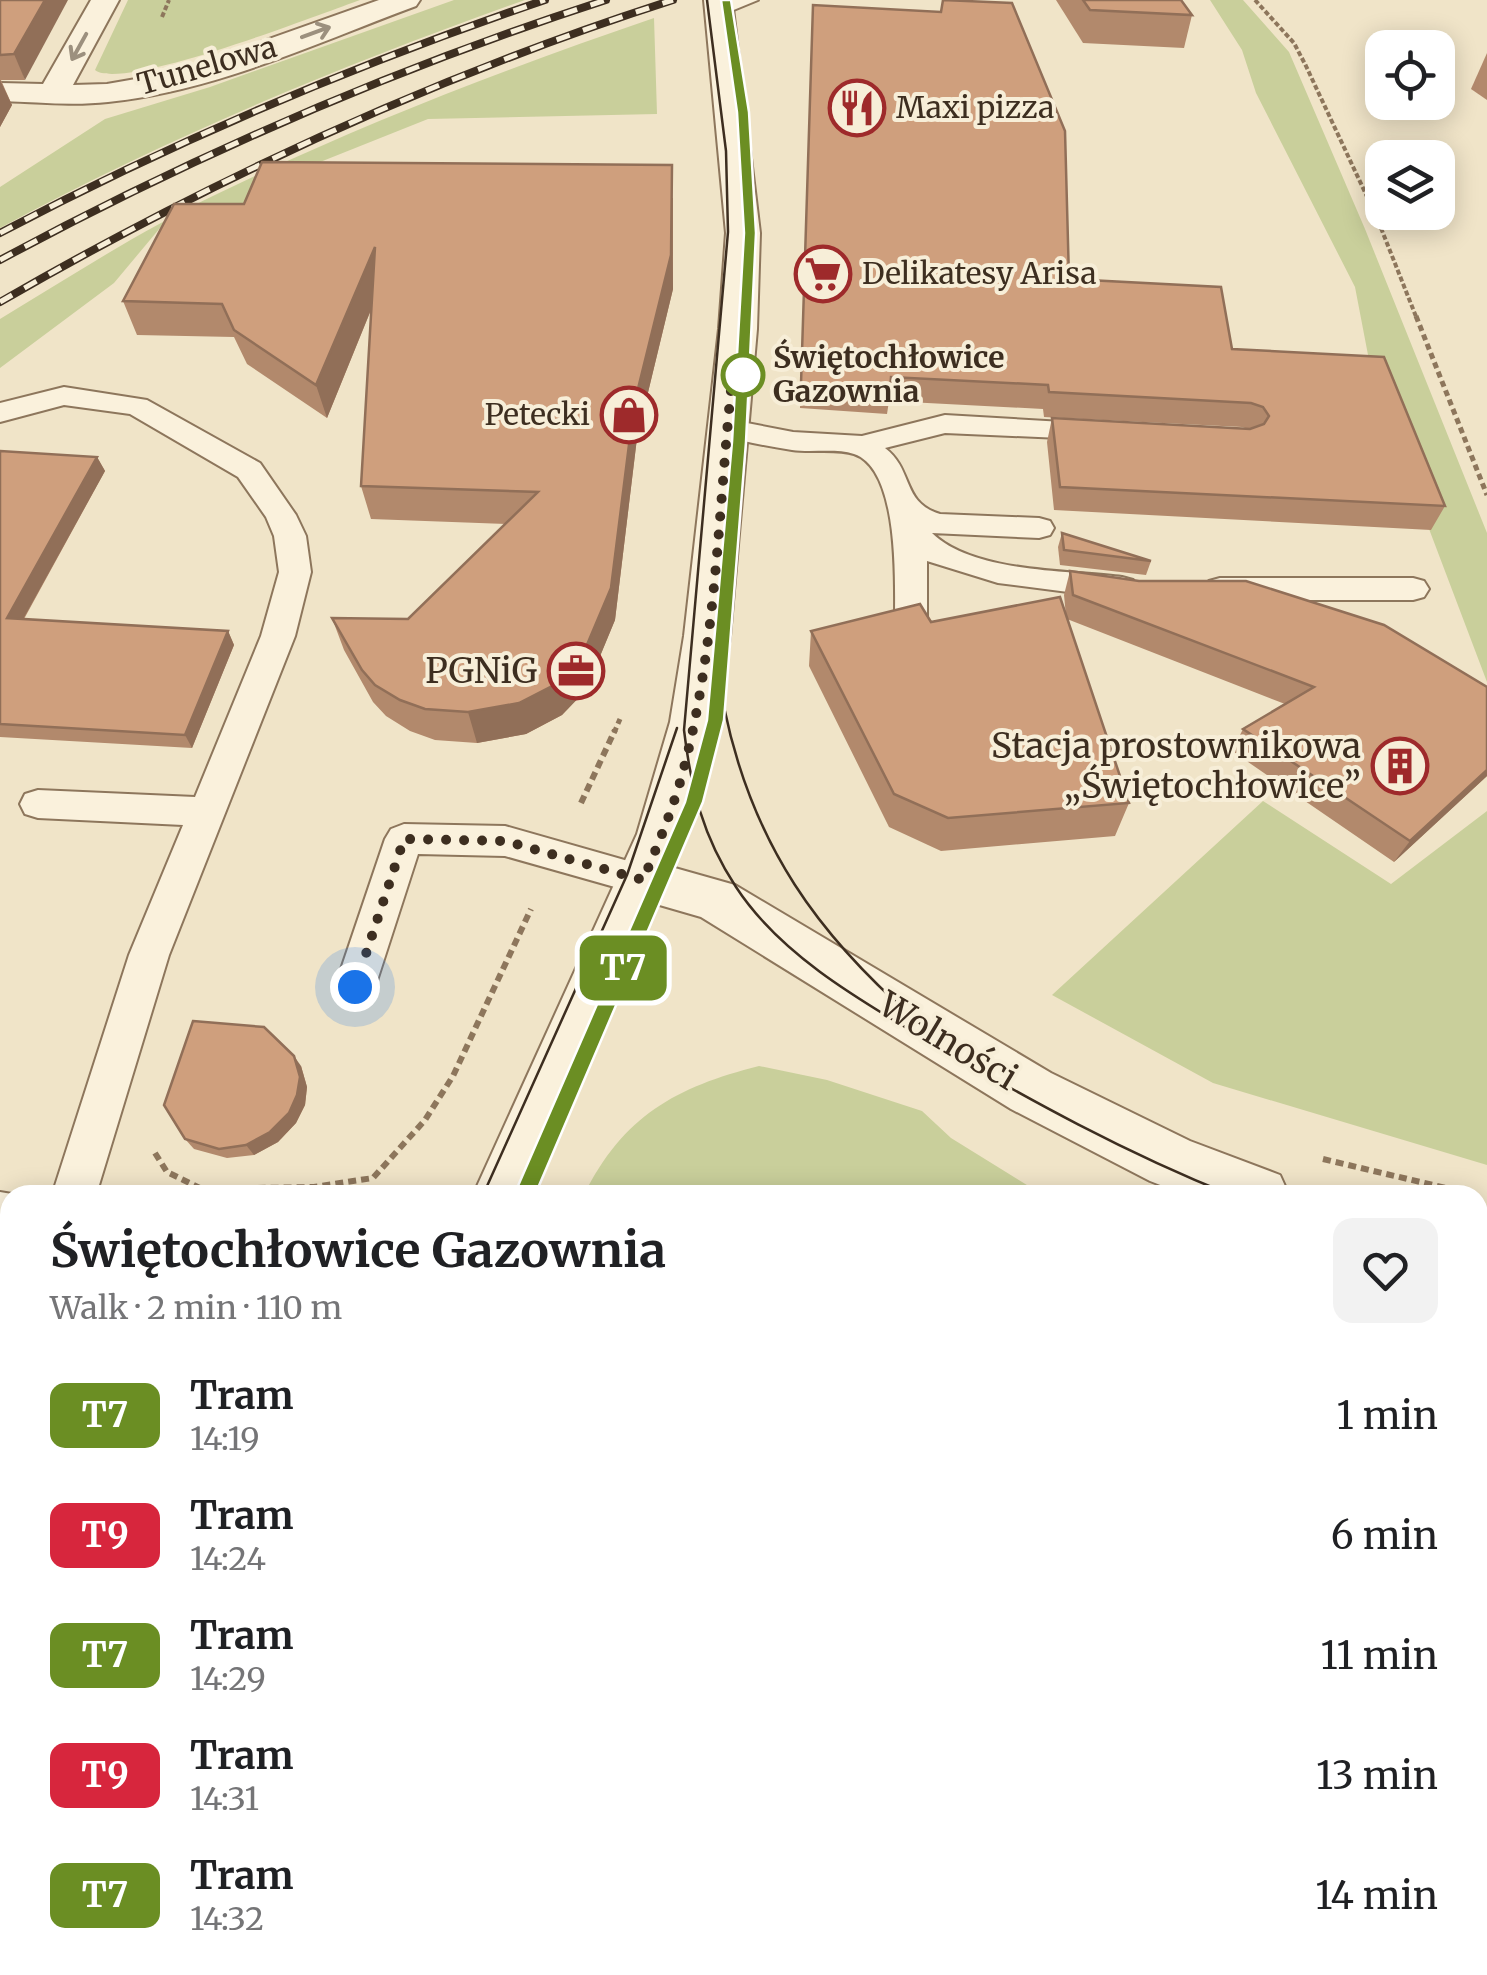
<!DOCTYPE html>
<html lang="en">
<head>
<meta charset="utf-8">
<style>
	body { margin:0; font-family:Merriweather,serif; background:#f2f2f2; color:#202124; height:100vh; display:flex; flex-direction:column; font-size:38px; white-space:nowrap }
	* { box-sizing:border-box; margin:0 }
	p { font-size:32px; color:#757577 }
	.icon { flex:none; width:55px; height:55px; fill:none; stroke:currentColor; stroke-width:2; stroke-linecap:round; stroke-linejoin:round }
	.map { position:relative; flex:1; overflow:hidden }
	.panel { position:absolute; left:0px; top:1185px; width:1488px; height:790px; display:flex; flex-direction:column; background:#fff; border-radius:30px 30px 0 0; box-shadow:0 5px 25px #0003 }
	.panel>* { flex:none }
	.badge { padding:0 20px; border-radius:15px; font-size:35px; line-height:65px }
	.buttons { position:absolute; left:1365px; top:30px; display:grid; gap:20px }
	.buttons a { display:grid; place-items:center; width:90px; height:90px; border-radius:20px; background:#fff; box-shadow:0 5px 25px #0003; font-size:50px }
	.you { position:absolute; width:50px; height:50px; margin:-25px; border:8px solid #fff; border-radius:50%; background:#1a73e8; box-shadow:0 0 0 15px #1a73e833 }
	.map>.badge { position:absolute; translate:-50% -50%; box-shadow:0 0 0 5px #fff }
	.round { display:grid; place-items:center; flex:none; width:105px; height:105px; border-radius:20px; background:#f2f2f2 }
	.overview { display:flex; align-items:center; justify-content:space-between; height:170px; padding:0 50px }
	h1 { font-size:48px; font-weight:700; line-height:75px }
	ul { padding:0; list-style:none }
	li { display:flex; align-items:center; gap:30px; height:120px; padding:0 50px }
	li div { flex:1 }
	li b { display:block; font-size:38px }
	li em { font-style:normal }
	li .badge { min-width:110px; font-weight:700; text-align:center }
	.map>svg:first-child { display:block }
	.green { fill:#c9cf9b }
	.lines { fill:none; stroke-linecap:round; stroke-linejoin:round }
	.service-casing { stroke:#8d765c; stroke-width:4 }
	.minor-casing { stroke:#8d765c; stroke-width:4 }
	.tertiary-casing { stroke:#8d765c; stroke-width:4 }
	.path-far3 { stroke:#8d765c; stroke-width:4; stroke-dasharray:5 2.5; stroke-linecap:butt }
	.path-far2 { stroke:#8d765c; stroke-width:5; stroke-dasharray:6 4; stroke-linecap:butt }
	.path-far1 { stroke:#8d765c; stroke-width:6; stroke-dasharray:8 5; stroke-linecap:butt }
	.path { stroke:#8d765c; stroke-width:9; stroke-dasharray:10 6; stroke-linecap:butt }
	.service { fill:#faf1dc; fill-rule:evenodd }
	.minor { fill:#faf1dc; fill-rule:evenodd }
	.tertiary { fill:#faf1dc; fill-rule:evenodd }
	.tram-far1 { stroke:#3d2e20; stroke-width:2.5 }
	.tram { stroke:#3d2e20; stroke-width:4 }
	.rail-casing { stroke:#3d2e20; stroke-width:8 }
	.rail { stroke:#f7eed8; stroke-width:5; stroke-dasharray:14; stroke-linecap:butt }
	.wall { fill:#b2896c }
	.shaded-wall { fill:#916f58 }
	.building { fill:#cf9f7d; stroke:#916f58; stroke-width:2.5 }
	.oneway { stroke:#9c907e }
	.line { fill:#6b8e23; stroke:#fff; stroke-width:2.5 }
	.walk { stroke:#3d2e20; stroke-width:10; stroke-dasharray:0 18 }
	.stop-dot { fill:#fff; stroke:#6b8e23; stroke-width:5 }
	.labels { text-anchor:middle; stroke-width:8; stroke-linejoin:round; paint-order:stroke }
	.far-street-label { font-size:30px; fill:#3d2e20; stroke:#f7eed8 }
	.far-poi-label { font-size:30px; fill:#3d2e20; stroke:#f7eed8; text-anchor:start }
	.far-stop-label { font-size:30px; font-weight:bold; fill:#3d2e20; stroke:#f7eed8; text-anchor:start }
	.poi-label { font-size:35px; fill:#3d2e20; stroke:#f7eed8; text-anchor:end }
	.street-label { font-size:35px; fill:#3d2e20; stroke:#f7eed8 }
</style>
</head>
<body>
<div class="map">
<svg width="1487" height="1975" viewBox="0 0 1487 1975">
	<rect width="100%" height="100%" fill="#f0e4c8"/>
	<g class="green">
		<path d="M 128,0 L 360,0 C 320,14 122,92 95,70 Z"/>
		<path d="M 454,0 L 525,0 C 345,64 168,137 0,228 L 0,187 L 105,119 L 210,87 Z"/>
		<path d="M 1210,0 L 1243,0 L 1289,52 L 1365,229 L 1487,533 L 1487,682 L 1373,381 L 1355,287 L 1256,93 L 1242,50 Z"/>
		<path d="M 654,18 L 657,114 L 428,119 L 260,186 L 244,222 L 165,222 L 114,283 L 0,368 L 0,319 C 71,276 142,230 217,194 C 359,125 505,69 654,18 Z"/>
		<path d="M 1263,801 L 1391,884 L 1487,811 L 1487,1165 L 1213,1083 L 1052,995 Z"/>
		<path d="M 759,1066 L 827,1080 L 922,1111 L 951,1138 L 1043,1195 L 584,1195 C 623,1116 676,1087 759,1066 Z"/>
		<path d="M 1478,1367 L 1487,1370 L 1487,1600 L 1478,1617 Z"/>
		<path d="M 260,1965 L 1284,1965 L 1278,1975 L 258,1975 Z"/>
	</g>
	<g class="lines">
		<g class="service-casing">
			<g id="service">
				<path d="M 728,0 L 758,0 L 719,16 L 709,10 Z"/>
				<path d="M 64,387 L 147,400 L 260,463 L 296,515 L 306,536 L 311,572 L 295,636 L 169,955 L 96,1195 L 52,1195 L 129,955 L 183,825 L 38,818 L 25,814 L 20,804 L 25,794 L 38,790 L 195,797 L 261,636 L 279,572 L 274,536 L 266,517 L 238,477 L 130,414 L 64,405 L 0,422 L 0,403 Z"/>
				<path d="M 945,415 L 1115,425 L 1120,431 L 1115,437 L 1105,440 L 945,433 L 885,448 C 914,470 901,502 940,514 L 1039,518 L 1050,521 L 1054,528 L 1050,535 L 1039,538 L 932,533 C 973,573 1068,570 1122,577 L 1133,580 L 1138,588 L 1133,596 L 1122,599 L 998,583 L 927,561 L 927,618 L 923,626 L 911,629 L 899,626 L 895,618 C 895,579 899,469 854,454 C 836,448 811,453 792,450 C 767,446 740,441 716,434 L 712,428 L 716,422 L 726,419 L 793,432 L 862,436 Z"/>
				<path d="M 1220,578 L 1413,578 L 1424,581 L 1429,589 L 1424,597 L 1413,600 L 1220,600 L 1209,597 L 1204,589 L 1209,581 Z"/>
				<path d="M 404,824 L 505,826 L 656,869 L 662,880 L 656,891 L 643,895 L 505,856 L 418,854 L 375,987 L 369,999 L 355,1004 L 341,999 L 335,987 L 385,839 L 391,829 Z"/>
				<path d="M 0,1192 L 18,1195 L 10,1195 L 10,1234 L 0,1234 Z"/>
				<path d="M 1487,1926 L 1487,1975 L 1447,1975 L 1451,1965 L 1478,1965 L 1478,1930 Z"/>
			</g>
		</g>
		<g class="minor-casing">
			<g id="minor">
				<path d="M 91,0 L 119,0 L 73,85 L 107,84 L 176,72 L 379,0 L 420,0 L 416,6 C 316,43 216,91 108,102 C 72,106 36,102 0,101 L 0,83 L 43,84 Z"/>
				<path d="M 643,859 L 735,885 L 1051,1073 L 1190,1141 L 1280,1175 L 1289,1195 L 1186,1195 L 1150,1181 L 1011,1109 L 701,917 L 625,895 L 617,880 L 625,865 Z"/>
				<path d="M 1478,1236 L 1487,1238 L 1487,1300 L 1478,1296 Z"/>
			</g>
		</g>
		<g class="tertiary-casing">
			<g id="tertiary">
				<path d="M 704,0 L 732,0 L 760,233 L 757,329 L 730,636 L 718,722 L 687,834 L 533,1195 L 473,1195 L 637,834 L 670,722 L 684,636 L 719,329 L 726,233 Z"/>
				<path d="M 126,1965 L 208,1965 L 204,1975 L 122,1975 Z"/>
			</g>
		</g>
		<g class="path-far3">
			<path d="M 1255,0 L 1294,43 L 1306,66 L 1377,218 L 1417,319"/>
			<path d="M 162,17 L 169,0"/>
		</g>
		<g class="path-far2">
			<path d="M 1416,316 L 1487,495"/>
			<path d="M 614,733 L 620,719"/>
		</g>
		<g class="path-far1">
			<path d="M 581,803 L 615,730"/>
			<path d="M 155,1153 L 167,1172 L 202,1189 L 314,1187 L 373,1178 L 425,1120 L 453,1076 L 531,909"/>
			<path d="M 1323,1159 L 1471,1194"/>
		</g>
		<g class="path">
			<path d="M 1478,1555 L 1487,1538"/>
			<path d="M 1148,1975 L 1155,1965"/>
		</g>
		<use href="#service" class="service"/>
		<use href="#minor" class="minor"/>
		<use href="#tertiary" class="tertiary"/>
		<g class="tram-far1">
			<path d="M 707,0 L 726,151 L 728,232 L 684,730 C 691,789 703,837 736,887 C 781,956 863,1002 932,1043 C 1029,1100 1126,1153 1231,1195"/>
			<path d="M 724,707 C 752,844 818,937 923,1026"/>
			<path d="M 483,1195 L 627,875 L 677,728"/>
			<path d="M 525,1195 L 694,802 L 716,720 L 747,328 L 750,233 L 747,150 L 726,0"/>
			<path d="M 1478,1261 L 1487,1263"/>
		</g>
		<g class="tram">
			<path d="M 129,1975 L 134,1965"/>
			<path d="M 186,1975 L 190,1965"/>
		</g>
		<g class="rail-casing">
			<g id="rail">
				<path d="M 0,233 C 176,140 357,64 545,0"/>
				<path d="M 0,260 C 195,155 395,68 606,0"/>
				<path d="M 0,302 C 215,178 436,76 673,0"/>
			</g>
		</g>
		<use href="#rail" class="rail"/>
	</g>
	<g class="wall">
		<path d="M 0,0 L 25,80 L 1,80 L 12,105 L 0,127 Z"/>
		<path d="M 1056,0 L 1181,0 L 1192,15 L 1184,48 L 1083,43 Z"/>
		<path d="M 813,5 L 1069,279 L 1232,349 L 1445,506 L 1431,530 L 1054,510 L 1047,442 L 1052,418 L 1245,428 L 1242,427 L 1044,417 L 1043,409 L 889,401 L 887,414 L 800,408 Z"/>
		<path d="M 1487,53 L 1487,100 L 1471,89 Z"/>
		<path d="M 673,198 L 673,289 L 637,438 L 615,620 L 586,690 L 562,715 L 526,734 L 477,743 L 435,740 L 410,731 L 386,716 L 373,702 L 344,650 L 332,618 L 408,619 L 506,524 L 371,519 L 361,486 L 371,310 L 327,418 L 247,364 L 234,337 L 137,335 L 123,301 L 244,204 Z"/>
		<path d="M 0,451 L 97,457 L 105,471 L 24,619 L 228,631 L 234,645 L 192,748 L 0,737 Z"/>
		<path d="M 1062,533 L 1151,561 L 1146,575 L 1060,565 L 1058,547 Z"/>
		<path d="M 1070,571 L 1487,687 L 1487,776 L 1394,862 L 1232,751 L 1243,729 L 1285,704 L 1067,619 L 1129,803 L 1115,836 L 941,851 L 889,827 L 809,666 L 811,631 L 1066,616 L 1064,595 Z"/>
		<path d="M 301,1066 L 307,1087 L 305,1105 L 296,1123 L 278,1142 L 254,1155 L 227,1158 L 194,1149 L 185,1139 Z"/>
	</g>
	<g class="shaded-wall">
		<path d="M 45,0 L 68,0 L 25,80 L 14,54 Z"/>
		<path d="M 0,80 L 12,105 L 0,127 Z"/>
		<path d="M 672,165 L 673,289 L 637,438 L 615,620 L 586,690 L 562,715 L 526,734 L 477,743 L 468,712 Z"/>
		<path d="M 375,247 L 383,280 L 327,418 L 316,385 Z"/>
		<path d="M 97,457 L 105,471 L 16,632 L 7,618 Z"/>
		<path d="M 228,631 L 234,645 L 192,748 L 185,735 Z"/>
		<path d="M 1487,770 L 1487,776 L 1394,862 L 1410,841 Z"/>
		<path d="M 294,1056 L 301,1066 L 307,1087 L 305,1105 L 296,1123 L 278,1142 L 254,1155 L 246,1145 Z"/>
		<path d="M 0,1945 L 10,1949 L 10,1965 L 15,1965 L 11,1975 L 0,1975 Z"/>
	</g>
	<g class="building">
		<path d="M 0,0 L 45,0 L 14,54 L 0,55 Z"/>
		<path d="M 943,0 L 1012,3 L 1065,131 L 1069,279 L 1221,287 L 1232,349 L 1384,357 L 1445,506 L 1060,487 L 1052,418 L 1250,429 L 1264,424 L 1269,416 L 1263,407 L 1251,403 L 1049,392 L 1048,385 L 891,377 L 890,390 L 801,384 L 813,5 L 941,12 Z"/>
		<path d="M 1083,0 L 1181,0 L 1192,15 L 1090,10 Z"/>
		<path d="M 262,162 L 672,165 L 671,255 L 634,405 L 611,588 L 581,659 L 556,684 L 519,703 L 468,712 L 425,709 L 400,700 L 375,685 L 362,670 L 332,618 L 408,619 L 538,492 L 361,486 L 375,247 L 316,385 L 234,330 L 222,304 L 123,301 L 174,204 L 244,204 Z"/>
		<path d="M 0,451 L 97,457 L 7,618 L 228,631 L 185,735 L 0,724 Z"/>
		<path d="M 1062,533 L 1151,561 L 1064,550 Z"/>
		<path d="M 1070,571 L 1139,581 L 1246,581 L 1384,625 L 1487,687 L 1487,770 L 1410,841 L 1243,729 L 1314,687 L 1073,595 Z"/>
		<path d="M 1060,597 L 1129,803 L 948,818 L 894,794 L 811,631 L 920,604 L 931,622 Z"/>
		<path d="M 193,1021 L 264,1027 L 294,1056 L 300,1077 L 297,1095 L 289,1113 L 270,1132 L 246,1145 L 219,1149 L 185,1139 L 164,1105 Z"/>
	</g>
	<defs><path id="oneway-shaft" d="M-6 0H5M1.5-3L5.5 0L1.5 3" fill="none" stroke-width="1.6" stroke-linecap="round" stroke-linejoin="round" transform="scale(2.5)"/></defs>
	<g class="oneway">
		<use href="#oneway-shaft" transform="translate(316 32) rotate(-20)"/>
		<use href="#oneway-shaft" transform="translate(79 47) rotate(119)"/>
	</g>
	<path class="line" d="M 721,0 L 731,0 L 749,112 L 756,233 L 746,442 L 724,720 L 703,802 L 532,1202 L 525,1205 L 517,1202 L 514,1195 L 685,802 L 707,720 L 732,442 L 744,233 L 737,112 Z"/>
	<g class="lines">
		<path class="walk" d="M 355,987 L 404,839 L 505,841 L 643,880 C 657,847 671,814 681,779 C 718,645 718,500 734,362 L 743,375"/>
	</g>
	<defs>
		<g id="restaurant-ring" transform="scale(2.875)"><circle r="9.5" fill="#f7eed8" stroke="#9e2a2b" stroke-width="1.5"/><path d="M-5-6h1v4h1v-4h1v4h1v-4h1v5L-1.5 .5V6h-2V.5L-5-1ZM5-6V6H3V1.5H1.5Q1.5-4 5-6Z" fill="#9e2a2b"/></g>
		<g id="supermarket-ring" transform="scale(2.875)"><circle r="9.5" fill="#f7eed8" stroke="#9e2a2b" stroke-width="1.5"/><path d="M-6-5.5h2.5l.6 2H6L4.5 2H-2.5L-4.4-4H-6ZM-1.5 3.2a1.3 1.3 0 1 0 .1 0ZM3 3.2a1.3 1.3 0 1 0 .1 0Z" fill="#9e2a2b"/></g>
		<g id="shop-ring" transform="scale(2.875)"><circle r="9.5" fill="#f7eed8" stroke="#9e2a2b" stroke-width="1.5"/><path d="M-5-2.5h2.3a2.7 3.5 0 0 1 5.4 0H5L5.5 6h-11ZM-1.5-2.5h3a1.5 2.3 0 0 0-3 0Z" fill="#9e2a2b"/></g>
		<g id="office-ring" transform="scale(2.875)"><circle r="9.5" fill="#f7eed8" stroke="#9e2a2b" stroke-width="1.5"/><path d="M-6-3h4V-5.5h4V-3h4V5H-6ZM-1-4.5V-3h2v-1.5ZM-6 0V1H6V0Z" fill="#9e2a2b"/></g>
		<g id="building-ring" transform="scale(2.875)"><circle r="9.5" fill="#f7eed8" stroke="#9e2a2b" stroke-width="1.5"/><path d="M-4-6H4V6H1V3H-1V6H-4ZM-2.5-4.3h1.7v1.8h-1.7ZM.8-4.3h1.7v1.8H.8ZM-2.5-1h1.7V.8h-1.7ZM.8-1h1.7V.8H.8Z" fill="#9e2a2b"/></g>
	</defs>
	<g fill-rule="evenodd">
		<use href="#restaurant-ring" x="857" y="108"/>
		<use href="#supermarket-ring" x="823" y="274"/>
		<use href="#shop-ring" x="629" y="415"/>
		<use href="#office-ring" x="576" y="671"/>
		<use href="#building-ring" x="1400" y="766"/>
	</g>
	<circle class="stop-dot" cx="743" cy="375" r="20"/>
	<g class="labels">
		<g class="far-street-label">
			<text transform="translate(207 66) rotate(-16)" y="10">Tunelowa</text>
		</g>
		<g class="far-poi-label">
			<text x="896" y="118">Maxi pizza</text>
			<text x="862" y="284">Delikatesy Arisa</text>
			<text x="590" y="425" text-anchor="end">Petecki</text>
		</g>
		<g class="far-stop-label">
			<text x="773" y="368">Świętochłowice<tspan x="773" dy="34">Gazownia</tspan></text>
		</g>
		<g class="poi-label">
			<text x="537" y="683">PGNiG</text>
			<text x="1361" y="758">Stacja prostownikowa<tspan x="1361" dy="40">„Świętochłowice”</tspan></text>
		</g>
		<g class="street-label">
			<text transform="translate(948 1041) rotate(31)" y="12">Wolności</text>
		</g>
	</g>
</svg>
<div class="buttons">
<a><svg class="icon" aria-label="locate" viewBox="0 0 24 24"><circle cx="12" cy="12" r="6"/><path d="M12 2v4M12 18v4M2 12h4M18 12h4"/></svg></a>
<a><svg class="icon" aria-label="layers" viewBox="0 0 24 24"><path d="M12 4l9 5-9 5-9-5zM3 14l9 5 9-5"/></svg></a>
</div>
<div class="you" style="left:355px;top:987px"></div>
<b class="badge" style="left:623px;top:968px;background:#6b8e23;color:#fff">T7</b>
<section class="panel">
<div class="overview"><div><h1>Świętochłowice Gazownia</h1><p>Walk · 2 min · 110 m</p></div><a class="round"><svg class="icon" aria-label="heart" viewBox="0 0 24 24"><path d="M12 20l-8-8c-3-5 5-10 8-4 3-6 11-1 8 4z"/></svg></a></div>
<ul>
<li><span class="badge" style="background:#6b8e23;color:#fff">T7</span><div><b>Tram</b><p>14:19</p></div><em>1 min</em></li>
<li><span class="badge" style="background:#d7263d;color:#fff">T9</span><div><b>Tram</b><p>14:24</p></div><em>6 min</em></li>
<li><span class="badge" style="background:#6b8e23;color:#fff">T7</span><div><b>Tram</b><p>14:29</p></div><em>11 min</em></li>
<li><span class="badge" style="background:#d7263d;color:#fff">T9</span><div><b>Tram</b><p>14:31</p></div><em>13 min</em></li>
<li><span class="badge" style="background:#6b8e23;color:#fff">T7</span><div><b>Tram</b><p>14:32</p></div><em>14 min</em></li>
</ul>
</section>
</div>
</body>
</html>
